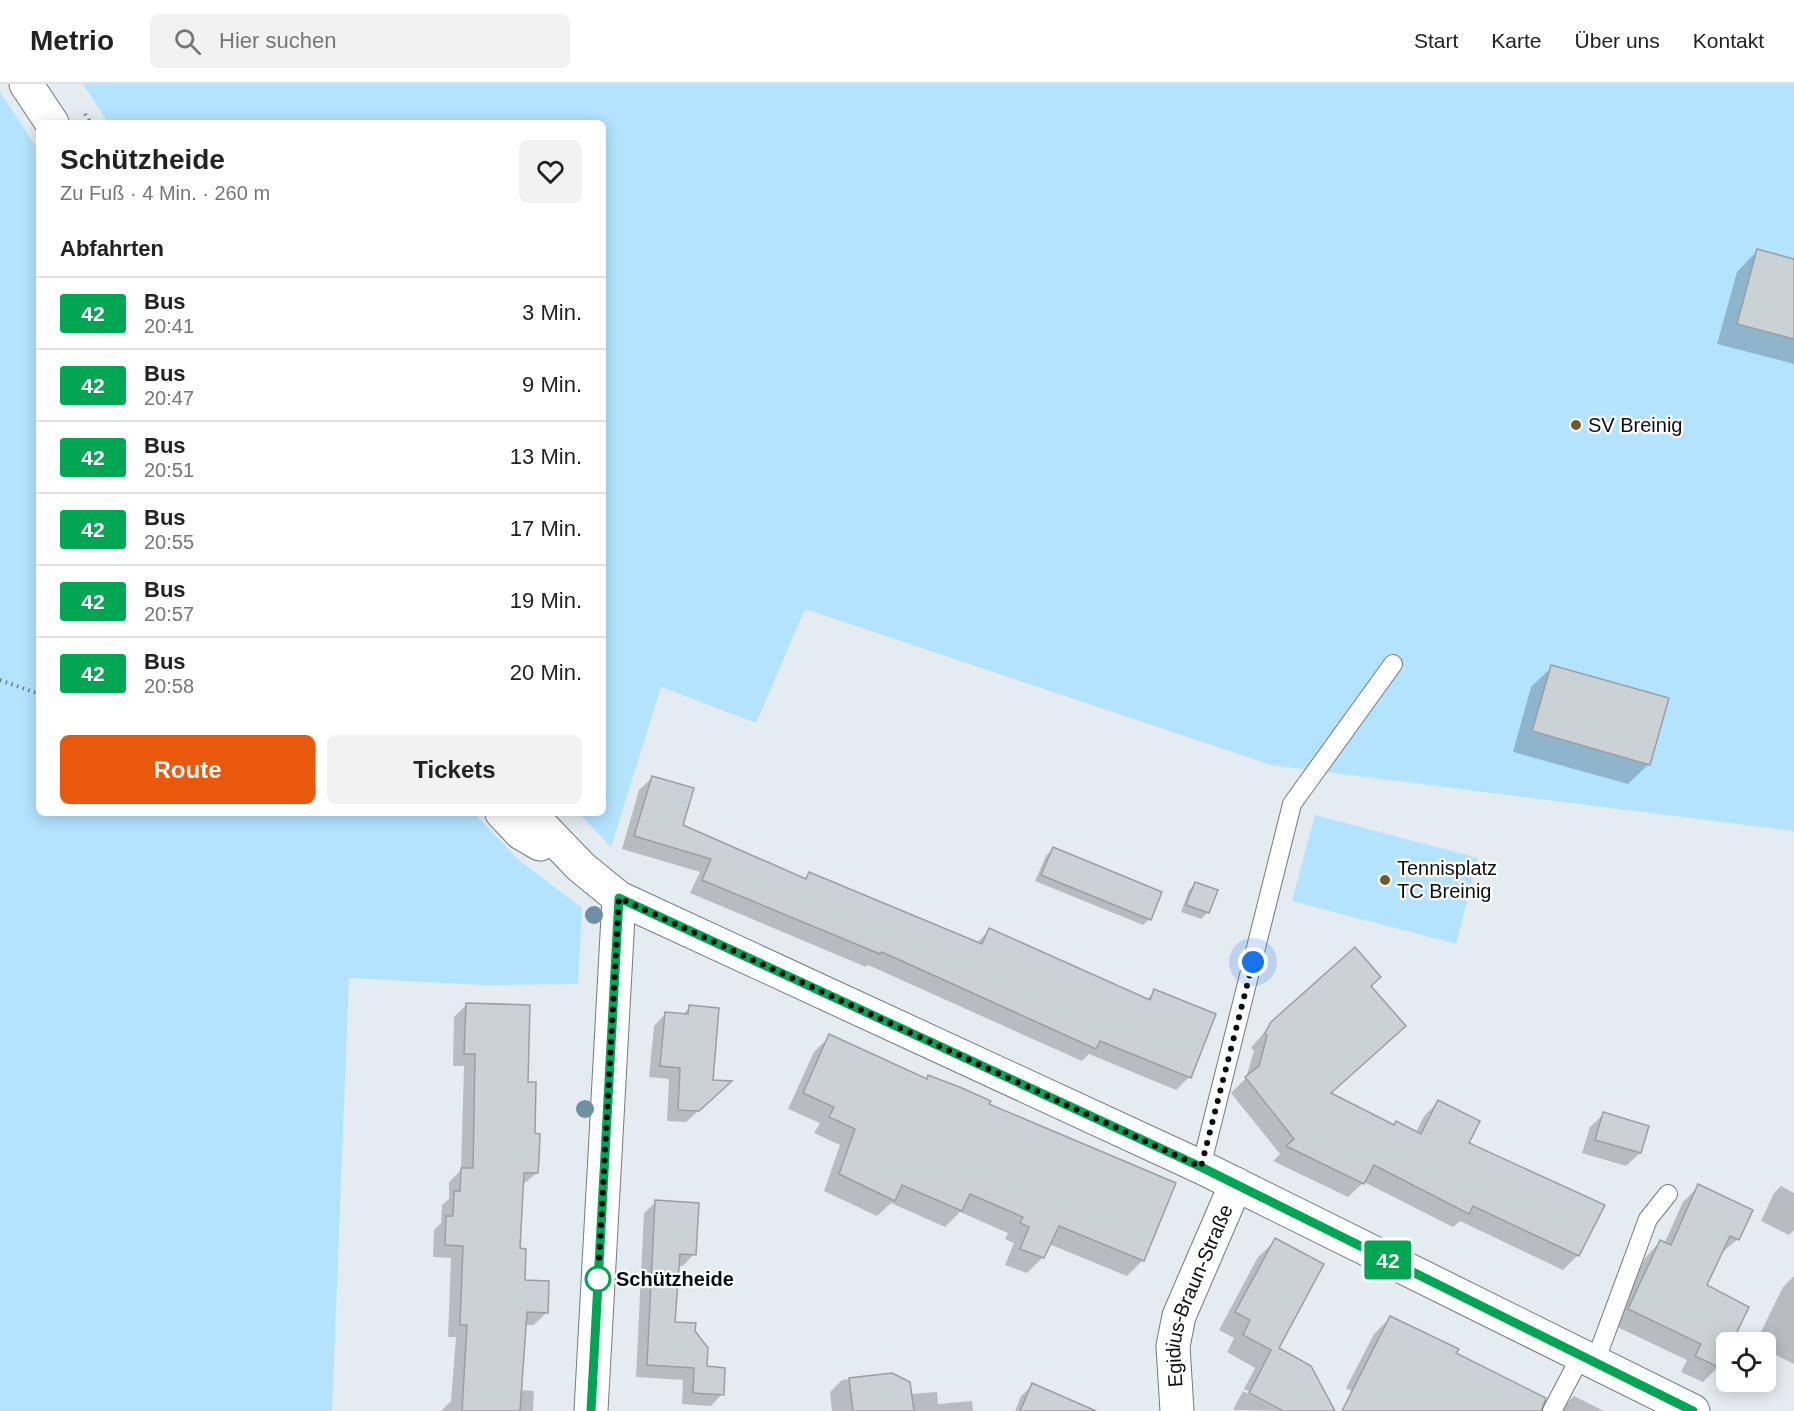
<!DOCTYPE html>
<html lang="de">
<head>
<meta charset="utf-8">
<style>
	body { margin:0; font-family:Helvetica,sans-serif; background:#f2f2f2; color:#222; height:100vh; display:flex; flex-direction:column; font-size:22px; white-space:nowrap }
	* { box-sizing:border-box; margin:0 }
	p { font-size:20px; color:#767676 }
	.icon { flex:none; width:33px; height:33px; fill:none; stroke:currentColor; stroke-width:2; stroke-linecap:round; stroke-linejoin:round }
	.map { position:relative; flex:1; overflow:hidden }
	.side { position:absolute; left:36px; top:36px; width:570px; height:696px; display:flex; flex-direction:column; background:#fff; border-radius:9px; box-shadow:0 3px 15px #0003 }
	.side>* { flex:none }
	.badge { padding:0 12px; border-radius:4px; font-size:21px; line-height:39px }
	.controls { position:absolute; left:1716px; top:1248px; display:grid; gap:12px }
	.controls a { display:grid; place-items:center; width:60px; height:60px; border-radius:9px; background:#fff; box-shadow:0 3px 15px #0003; font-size:30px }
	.you { position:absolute; width:30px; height:30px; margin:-15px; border:4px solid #fff; border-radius:50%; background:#1a73e8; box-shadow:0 0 0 9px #1a73e833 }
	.map>.badge { position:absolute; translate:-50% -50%; box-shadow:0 0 0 3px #fff }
	h2 { padding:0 24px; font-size:22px; line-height:54px }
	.round { display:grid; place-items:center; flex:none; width:63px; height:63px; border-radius:9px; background:#f2f2f2 }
	.summary { display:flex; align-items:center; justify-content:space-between; height:102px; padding:0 24px }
	h1 { font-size:28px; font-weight:700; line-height:45px }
	.button { display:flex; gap:12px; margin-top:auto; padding:12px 24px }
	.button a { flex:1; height:69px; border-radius:9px; background:#ea580c; color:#fff; font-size:24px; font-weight:700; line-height:69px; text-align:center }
	.button a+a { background:#f2f2f2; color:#222 }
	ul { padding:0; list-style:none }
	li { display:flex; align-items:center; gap:18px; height:72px; padding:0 24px; border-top:2px solid #e0e0e0 }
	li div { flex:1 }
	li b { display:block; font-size:22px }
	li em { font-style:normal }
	li .badge { min-width:66px; font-weight:700; text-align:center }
	header { display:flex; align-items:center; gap:36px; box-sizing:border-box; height:84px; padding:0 30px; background:#fff; border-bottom:2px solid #e0e0e0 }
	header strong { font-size:28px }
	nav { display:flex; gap:33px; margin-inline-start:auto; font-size:21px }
	.search { width:420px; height:54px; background:#f2f2f2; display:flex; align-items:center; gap:15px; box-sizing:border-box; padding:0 21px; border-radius:9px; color:#767676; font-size:22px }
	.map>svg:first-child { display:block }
	.green { fill:#b3e3ff }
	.shadow { fill:#0003 }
	.building { fill:#cbd2d6; stroke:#999fa3; stroke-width:1.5 }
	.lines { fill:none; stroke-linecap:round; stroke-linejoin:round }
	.service-casing { stroke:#747a7e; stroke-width:20 }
	.minor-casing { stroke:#747a7e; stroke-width:35 }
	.tertiary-casing { stroke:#747a7e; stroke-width:35 }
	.path { stroke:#757a7d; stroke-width:4; stroke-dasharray:1.5 4.5; stroke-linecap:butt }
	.service { stroke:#fff; stroke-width:18 }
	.minor { stroke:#fff; stroke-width:33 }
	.tertiary { stroke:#fff; stroke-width:33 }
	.tree { fill:#6e91a2 }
	.line-casing { stroke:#fff; stroke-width:14 }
	.line { stroke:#00a651; stroke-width:9 }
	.walk { stroke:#0b0d0f; stroke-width:6; stroke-dasharray:0 10.8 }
	.poi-dot { fill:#715a2a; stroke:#fff; stroke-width:2 }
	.stop-dot { fill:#fff; stroke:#00a651; stroke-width:3 }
	.labels { text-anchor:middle; stroke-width:4.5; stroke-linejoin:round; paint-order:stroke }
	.poi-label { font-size:20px; fill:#0b0d0f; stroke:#fff; text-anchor:start }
	.stop-label { font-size:20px; font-weight:bold; fill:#0b0d0f; stroke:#fff; text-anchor:start }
	.street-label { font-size:20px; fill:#0b0d0f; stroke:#fff }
</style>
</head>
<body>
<header>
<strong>Metrio</strong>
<div class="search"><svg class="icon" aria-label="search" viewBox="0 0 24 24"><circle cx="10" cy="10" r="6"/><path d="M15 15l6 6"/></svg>Hier suchen</div>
<nav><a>Start</a><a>Karte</a><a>Über uns</a><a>Kontakt</a></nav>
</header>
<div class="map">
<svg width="1794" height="1327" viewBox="0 0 1794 1327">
	<rect width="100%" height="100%" fill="#e5ecf1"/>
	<g class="green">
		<path d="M 83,0 L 1794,0 L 1794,747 L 1271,681 L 805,525 L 756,639 L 661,603 L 611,763 L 579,729 L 603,729 L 603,39 L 108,39 Z"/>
		<path d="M 0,8 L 39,67 L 39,729 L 474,729 L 520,777 L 582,824 L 578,900 L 482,901 L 349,894 L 332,1327 L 0,1327 Z"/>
		<path d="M 1315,731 L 1478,774 L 1456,860 L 1292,817 Z"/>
	</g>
	<g class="shadow">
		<path d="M 1757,167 L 1794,177 L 1794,280 L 1717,260 L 1737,188 Z"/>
		<path d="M 1552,583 L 1649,680 L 1628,700 L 1513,668 L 1531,603 Z"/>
		<path d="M 653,693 L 682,742 L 804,795 L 809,790 L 976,860 L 989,846 L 1146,916 L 1155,907 L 1189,993 L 1176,1006 L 1089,970 L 1082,977 L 868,881 L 866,883 L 690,809 L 700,788 L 622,765 L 639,706 Z"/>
		<path d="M 1053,765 L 1150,835 L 1143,841 L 1035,797 L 1046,772 Z"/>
		<path d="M 1195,800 L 1208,828 L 1201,835 L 1181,828 L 1189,806 Z"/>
		<path d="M 1370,902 L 1329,1010 L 1393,1042 L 1416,1048 L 1424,1032 L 1438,1018 L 1467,1060 L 1603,1122 L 1577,1172 L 1563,1186 L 1460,1137 L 1453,1143 L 1364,1098 L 1348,1113 L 1273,1077 L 1280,1070 L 1231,1009 L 1246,994 L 1254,967 L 1251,964 L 1272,939 Z"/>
		<path d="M 466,921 L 526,999 L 537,1089 L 522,1101 L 519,1166 L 524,1198 L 546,1229 L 534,1241 L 525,1241 L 520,1306 L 534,1307 L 533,1327 L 441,1327 L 451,1317 L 456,1253 L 448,1253 L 451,1174 L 433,1173 L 434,1146 L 441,1139 L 442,1121 L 449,1115 L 449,1098 L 461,1086 L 464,982 L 453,982 L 454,933 Z"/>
		<path d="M 690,923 L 711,997 L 719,1008 L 686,1038 L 667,1037 L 669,995 L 649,993 L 654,942 L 665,930 L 682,931 Z"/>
		<path d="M 830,952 L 926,996 L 929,993 L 987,1021 L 1143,1176 L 1127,1192 L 1049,1160 L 1043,1173 L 1027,1189 L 1005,1181 L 1014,1159 L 1005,1155 L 1008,1149 L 960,1128 L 945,1143 L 891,1119 L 877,1132 L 824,1107 L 840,1061 L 814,1049 L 820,1039 L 788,1025 L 814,968 Z"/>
		<path d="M 1604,1030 L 1647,1043 L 1640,1069 L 1626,1082 L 1582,1069 L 1590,1043 Z"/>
		<path d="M 1699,1102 L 1738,1155 L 1720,1170 L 1705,1201 L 1747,1224 L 1730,1258 L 1726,1258 L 1726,1266 L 1718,1283 L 1703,1298 L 1681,1288 L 1687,1276 L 1613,1241 L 1645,1174 L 1660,1158 L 1664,1160 L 1683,1118 Z"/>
		<path d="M 1781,1102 L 1794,1109 L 1794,1146 L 1789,1151 L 1761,1137 L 1774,1109 Z"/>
		<path d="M 656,1118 L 694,1170 L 683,1182 L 677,1182 L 674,1239 L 722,1310 L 711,1322 L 682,1320 L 683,1296 L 636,1293 L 644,1129 Z"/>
		<path d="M 1276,1156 L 1277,1265 L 1333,1327 L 1287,1327 L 1244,1305 L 1255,1284 L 1227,1268 L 1234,1254 L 1219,1246 L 1258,1173 Z"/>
		<path d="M 1794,1192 L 1794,1280 L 1766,1266 L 1766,1258 L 1756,1258 L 1783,1203 Z"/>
		<path d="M 1391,1233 L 1454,1269 L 1540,1327 L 1391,1327 L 1346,1304 L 1374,1250 Z"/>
		<path d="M 892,1290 L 911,1310 L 937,1308 L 938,1320 L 972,1317 L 973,1327 L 832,1327 L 830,1308 L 842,1296 Z"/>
		<path d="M 1033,1301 L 1092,1327 L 1015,1327 L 1021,1312 Z"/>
		<path d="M 1243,1307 L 1281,1327 L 1233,1326 Z"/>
		<path d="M 1574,1312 L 1604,1327 L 1559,1327 Z"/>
	</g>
	<g class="building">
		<path d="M 1757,165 L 1794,175 L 1794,255 L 1737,240 Z"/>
		<path d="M 1551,581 L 1669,614 L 1650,681 L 1532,647 Z"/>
		<path d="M 652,692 L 694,704 L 683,741 L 806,795 L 809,788 L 982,860 L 989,844 L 1150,916 L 1154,905 L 1216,930 L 1191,994 L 1100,957 L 1096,965 L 882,868 L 880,870 L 702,796 L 711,775 L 634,752 Z"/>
		<path d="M 1053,763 L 1162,808 L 1151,836 L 1041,791 Z"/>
		<path d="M 1195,798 L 1218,806 L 1209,829 L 1186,821 Z"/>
		<path d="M 1355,863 L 1381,893 L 1371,902 L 1406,942 L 1331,1009 L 1394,1041 L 1396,1037 L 1421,1050 L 1438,1016 L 1480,1037 L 1469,1059 L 1605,1121 L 1579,1172 L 1473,1122 L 1469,1130 L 1374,1081 L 1364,1100 L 1286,1062 L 1294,1055 L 1245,993 L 1259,982 L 1267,952 L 1265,949 L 1271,938 Z"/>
		<path d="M 466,919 L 530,921 L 528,998 L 536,998 L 535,1049 L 540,1050 L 539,1075 L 538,1089 L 524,1089 L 520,1164 L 526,1165 L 525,1196 L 549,1197 L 548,1229 L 527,1228 L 520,1327 L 462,1327 L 467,1241 L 460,1241 L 463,1162 L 445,1161 L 446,1132 L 453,1132 L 454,1107 L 460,1107 L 461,1084 L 473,1084 L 475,970 L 464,970 Z"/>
		<path d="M 689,921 L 719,924 L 713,996 L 732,997 L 699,1027 L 678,1026 L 680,984 L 660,982 L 665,928 L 688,930 Z"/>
		<path d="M 829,950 L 927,995 L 928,991 L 962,1004 L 991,1017 L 989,1020 L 1176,1099 L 1144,1177 L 1059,1142 L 1044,1174 L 1020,1165 L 1029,1143 L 1020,1139 L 1023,1133 L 970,1110 L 962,1127 L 902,1101 L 895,1117 L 839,1090 L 855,1045 L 829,1033 L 834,1023 L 803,1009 Z"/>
		<path d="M 1603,1028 L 1649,1042 L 1641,1069 L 1595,1056 Z"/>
		<path d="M 1698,1100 L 1753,1126 L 1739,1156 L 1730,1152 L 1707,1201 L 1749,1223 L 1732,1258 L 1726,1258 L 1726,1269 L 1720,1284 L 1695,1272 L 1701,1260 L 1628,1225 L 1660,1156 L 1671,1161 Z"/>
		<path d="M 655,1116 L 699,1119 L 696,1171 L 680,1170 L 675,1238 L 696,1239 L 695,1247 L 708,1264 L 707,1282 L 725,1284 L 724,1311 L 693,1309 L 694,1284 L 647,1281 Z"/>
		<path d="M 1275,1154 L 1324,1180 L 1279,1264 L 1311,1282 L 1335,1327 L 1283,1327 L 1249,1309 L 1271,1266 L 1243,1251 L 1250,1236 L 1235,1228 Z"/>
		<path d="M 1390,1232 L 1459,1265 L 1456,1269 L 1546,1314 L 1541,1327 L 1342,1327 Z"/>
		<path d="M 892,1289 L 910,1298 L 914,1327 L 853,1327 L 849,1294 Z"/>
		<path d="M 1032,1299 L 1096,1327 L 1020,1327 Z"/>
	</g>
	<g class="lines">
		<g class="service-casing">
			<g id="service">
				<path d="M 1201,1083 L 1292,720 L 1393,580"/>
				<path d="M 1595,1278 L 1648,1135 L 1668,1110"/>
				<path d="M 1552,1327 L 1581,1272"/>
			</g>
		</g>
		<g class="minor-casing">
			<g id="minor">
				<path d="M 591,1327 L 619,814"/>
				<path id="s1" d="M 1177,1327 L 1173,1262 L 1179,1232 L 1236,1100"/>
			</g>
		</g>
		<g class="tertiary-casing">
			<g id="tertiary">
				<path d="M 26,0 L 52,39"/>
				<path d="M 502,729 L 521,749 L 540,760"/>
				<path d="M 529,729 L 581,783 L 619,814 L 1201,1083 L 1693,1327"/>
			</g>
		</g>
		<g class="path">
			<path d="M 85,30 L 91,39"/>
			<path d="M 0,596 L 39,610"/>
		</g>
		<use href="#service" class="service"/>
		<use href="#minor" class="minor"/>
		<use href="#tertiary" class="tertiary"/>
	</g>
	<g class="tree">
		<circle cx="594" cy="831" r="9"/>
		<circle cx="585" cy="1025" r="9"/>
	</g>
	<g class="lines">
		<g class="line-casing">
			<path id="line" d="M 591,1327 L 619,814 L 1201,1083 L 1693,1327"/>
		</g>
		<use href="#line" class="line"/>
		<path class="walk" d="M 598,1195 L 619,814 L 1201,1083 L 1253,878"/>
	</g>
	<g class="poi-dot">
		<circle cx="1576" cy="341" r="6"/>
		<circle cx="1385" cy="796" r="6"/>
	</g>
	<circle class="stop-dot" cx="598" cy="1195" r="12"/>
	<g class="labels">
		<g class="poi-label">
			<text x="1588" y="348">SV Breinig</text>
			<text x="1397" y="791">Tennisplatz<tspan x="1397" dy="23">TC Breinig</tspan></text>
		</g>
		<g class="stop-label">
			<text x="616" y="1202">Schützheide</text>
		</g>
		<g class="street-label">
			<text dy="7" stroke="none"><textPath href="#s1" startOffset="120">Egidius-Braun-Straße</textPath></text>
		</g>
	</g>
</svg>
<div class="controls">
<a><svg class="icon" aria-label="locate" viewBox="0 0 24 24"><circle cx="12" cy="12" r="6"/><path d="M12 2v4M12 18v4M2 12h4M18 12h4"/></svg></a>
</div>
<div class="you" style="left:1253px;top:878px"></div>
<b class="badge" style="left:1388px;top:1176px;background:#00a651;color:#fff">42</b>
<section class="side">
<div class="summary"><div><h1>Schützheide</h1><p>Zu Fuß · 4 Min. · 260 m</p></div><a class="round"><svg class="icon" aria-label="heart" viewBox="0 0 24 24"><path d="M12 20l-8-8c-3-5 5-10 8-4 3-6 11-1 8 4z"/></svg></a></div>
<h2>Abfahrten</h2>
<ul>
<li><span class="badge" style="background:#00a651;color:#fff">42</span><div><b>Bus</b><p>20:41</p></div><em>3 Min.</em></li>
<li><span class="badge" style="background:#00a651;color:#fff">42</span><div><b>Bus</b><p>20:47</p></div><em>9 Min.</em></li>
<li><span class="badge" style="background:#00a651;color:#fff">42</span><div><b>Bus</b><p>20:51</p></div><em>13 Min.</em></li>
<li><span class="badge" style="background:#00a651;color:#fff">42</span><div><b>Bus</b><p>20:55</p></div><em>17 Min.</em></li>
<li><span class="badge" style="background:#00a651;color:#fff">42</span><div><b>Bus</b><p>20:57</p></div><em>19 Min.</em></li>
<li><span class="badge" style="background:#00a651;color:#fff">42</span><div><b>Bus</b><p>20:58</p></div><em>20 Min.</em></li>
</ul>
<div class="button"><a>Route</a><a>Tickets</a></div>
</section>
</div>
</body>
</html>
